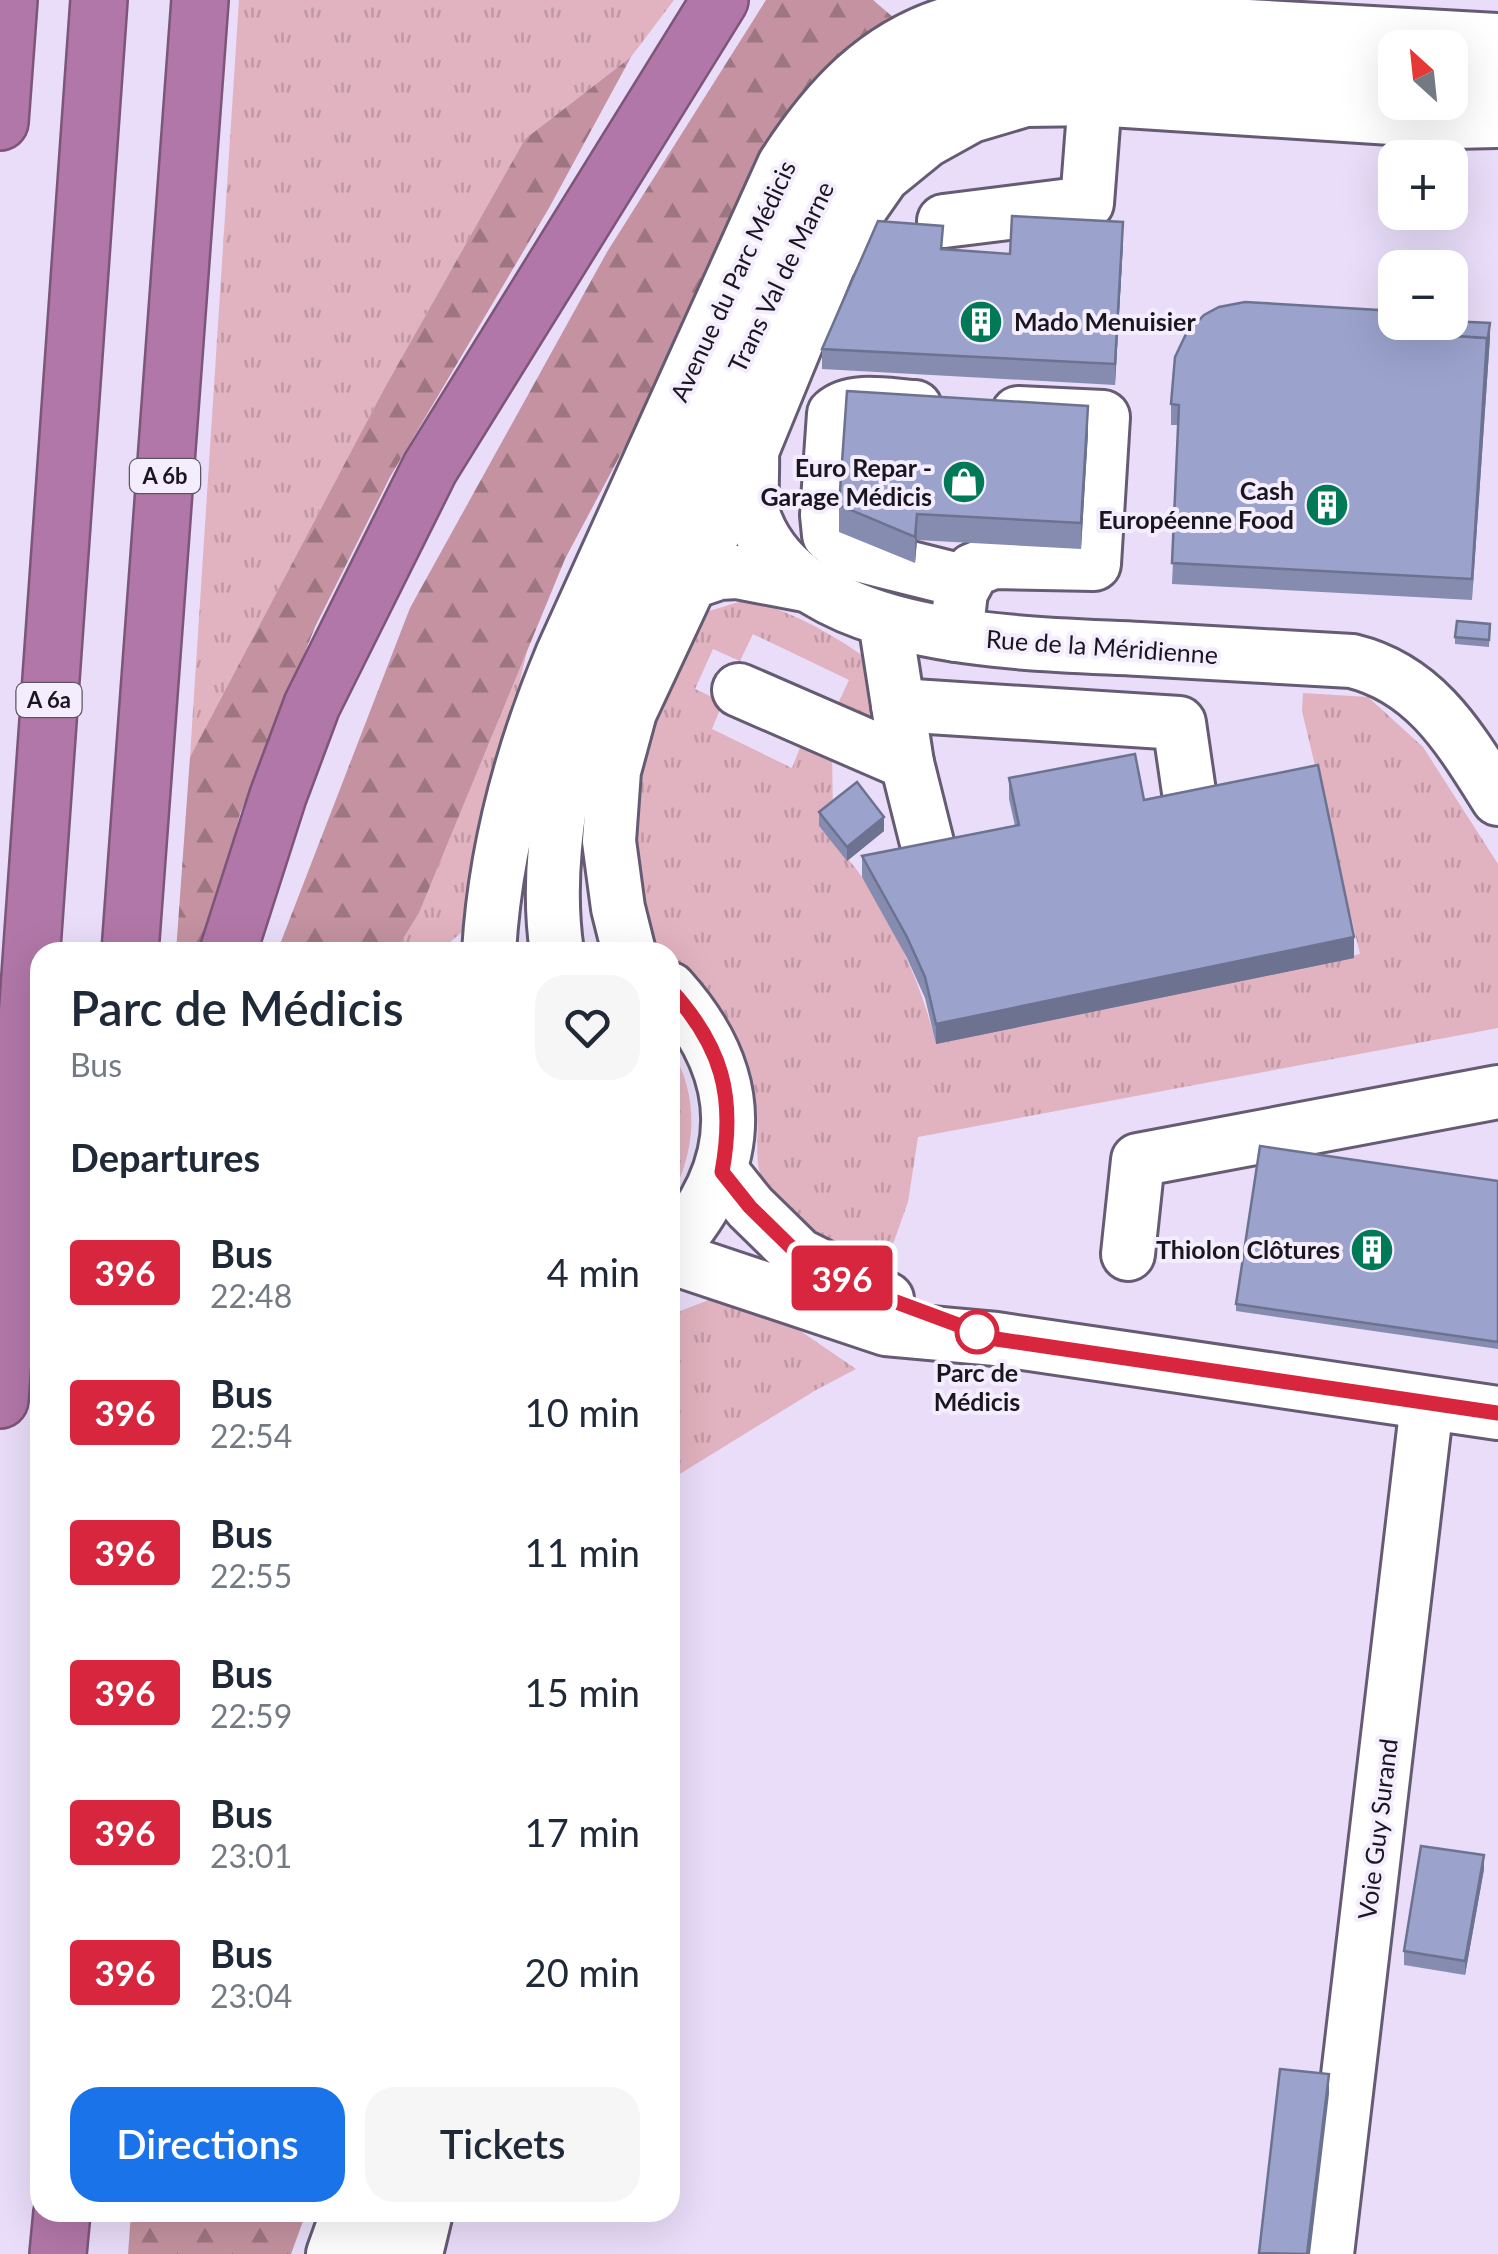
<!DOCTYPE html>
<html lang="en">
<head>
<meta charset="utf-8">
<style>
	body { margin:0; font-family:Lato,sans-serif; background:#f6f6f7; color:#1f2937; height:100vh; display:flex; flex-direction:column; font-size:38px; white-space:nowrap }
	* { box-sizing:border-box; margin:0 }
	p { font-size:32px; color:#747a83 }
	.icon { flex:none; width:55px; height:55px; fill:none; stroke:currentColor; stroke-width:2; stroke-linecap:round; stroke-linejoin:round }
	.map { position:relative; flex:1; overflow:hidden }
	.panel { position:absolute; left:30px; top:942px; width:650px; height:1280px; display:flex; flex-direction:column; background:#fff; border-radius:30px; box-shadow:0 10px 40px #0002 }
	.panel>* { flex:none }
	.badge { padding:0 20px; border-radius:8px; font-size:35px; line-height:65px }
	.needle { width:65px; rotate:333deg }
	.buttons { position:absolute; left:1378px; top:30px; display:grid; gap:20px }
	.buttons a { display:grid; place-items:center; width:90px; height:90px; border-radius:20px; background:#fff; box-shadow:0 10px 40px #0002; font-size:50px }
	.map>.badge { position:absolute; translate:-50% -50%; box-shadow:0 0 0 5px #fff }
	h2 { padding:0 40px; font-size:38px; line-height:90px }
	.round { display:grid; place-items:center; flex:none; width:105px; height:105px; border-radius:30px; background:#f6f6f7 }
	.overview { display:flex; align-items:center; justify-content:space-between; height:170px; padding:0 40px }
	h1 { font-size:48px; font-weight:600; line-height:75px }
	.button { display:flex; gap:20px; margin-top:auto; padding:20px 40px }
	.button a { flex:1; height:115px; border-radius:30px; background:#1a73e8; color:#fff; font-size:40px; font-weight:600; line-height:115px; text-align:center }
	.button a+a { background:#f6f6f7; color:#1f2937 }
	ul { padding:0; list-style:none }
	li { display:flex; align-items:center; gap:30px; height:140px; padding:0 40px }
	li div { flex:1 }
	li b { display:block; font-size:38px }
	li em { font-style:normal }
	li .badge { min-width:110px; font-weight:700; text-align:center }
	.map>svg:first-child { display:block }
	.grass { fill:url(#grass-tufts) }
	.forest { fill:url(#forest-firs) }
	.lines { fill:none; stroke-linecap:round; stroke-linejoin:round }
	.minor-casing { stroke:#655b73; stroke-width:58 }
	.highway-casing { stroke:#7c5578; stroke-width:60 }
	.minor { stroke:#fff; stroke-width:52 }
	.highway { stroke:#b177a8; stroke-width:55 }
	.wall { fill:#858cb0 }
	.shaded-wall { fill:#6c7290 }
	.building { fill:#9ba3cd; stroke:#6c7290; stroke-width:2.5 }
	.line-casing { stroke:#fff; stroke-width:22 }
	.line { stroke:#d7263d; stroke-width:15 }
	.stop-dot { fill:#fff; stroke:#d7263d; stroke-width:5 }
	.labels { text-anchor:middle; stroke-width:8; stroke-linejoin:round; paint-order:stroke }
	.shield { fill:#f4edfe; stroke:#5b5662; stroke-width:2.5 }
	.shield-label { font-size:22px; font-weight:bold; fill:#1a161f }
	.street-label { font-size:25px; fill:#1a161f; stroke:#f4edfe }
	.poi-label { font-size:25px; font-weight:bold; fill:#1a161f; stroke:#f4edfe; text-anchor:end }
	.stop-label { font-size:25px; font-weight:bold; fill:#1a161f; stroke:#f4edfe }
</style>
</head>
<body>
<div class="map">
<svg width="1498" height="2254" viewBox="0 0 1498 2254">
	<defs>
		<pattern id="grass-tufts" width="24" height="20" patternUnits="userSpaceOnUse" patternTransform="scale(2.5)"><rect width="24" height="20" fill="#e1b2bf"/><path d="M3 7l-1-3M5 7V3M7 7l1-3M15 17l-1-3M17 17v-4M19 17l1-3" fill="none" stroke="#c098a4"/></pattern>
		<pattern id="forest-firs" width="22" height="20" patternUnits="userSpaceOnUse" patternTransform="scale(2.5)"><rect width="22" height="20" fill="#c492a0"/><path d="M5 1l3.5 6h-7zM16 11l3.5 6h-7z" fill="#9e7682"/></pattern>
	</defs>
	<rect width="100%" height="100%" fill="#e9ddf9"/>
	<g class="grass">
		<path d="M 239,0 L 674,0 L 631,57 L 525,139 L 384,389 L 190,757 Z"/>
		<path d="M 745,600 C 791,610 830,633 869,660 L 874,713 L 868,719 L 836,708 L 849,680 L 753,634 L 740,661 L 713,649 L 695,689 L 723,702 L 712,729 L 792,768 L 805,735 L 832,752 L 833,815 L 819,826 C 833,844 852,861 864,880 C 897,931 922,986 936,1044 L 1360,954 L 1302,711 L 1303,693 L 1368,697 L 1423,747 L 1498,864 L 1498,1028 L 918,1137 L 908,1202 L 883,1272 C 845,1254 809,1239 780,1208 C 744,1168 764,1142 755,1100 C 744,1044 711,996 670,959 L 670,952 L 663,952 L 638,930 L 623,791 L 691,624 L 706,612 Z"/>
		<path d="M 527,651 L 486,822 L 479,884 L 464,930 L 439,952 L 395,952 L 419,913 Z"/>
		<path d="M 670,1046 C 700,1098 697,1148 670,1200 Z"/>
		<path d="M 724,1294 L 764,1306 L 856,1369 L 816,1390 L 670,1480 L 670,1315 Z"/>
	</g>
	<g class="forest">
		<path d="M 766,0 L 873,0 L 901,24 L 833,71 L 789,111 L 709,288 L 565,559 L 419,913 L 395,952 L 277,952 L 410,608 L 607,252 Z"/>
		<path d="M 631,57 L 549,208 L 390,477 L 315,627 L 240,814 L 205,952 L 176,952 L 190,757 L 384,389 L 525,139 Z"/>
		<path d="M 131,2213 L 131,2212 L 306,2213 L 291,2254 L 128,2254 Z"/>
	</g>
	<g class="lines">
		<g class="minor-casing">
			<g id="minor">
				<path d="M 1450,78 L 1498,81"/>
				<path d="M 944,221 L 1087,203 L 1095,99"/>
				<path d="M 915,407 C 891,406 853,397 834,414 L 827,515 L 829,535 L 850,553 L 966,582"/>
				<path d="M 752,454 C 753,474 749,504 756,522 C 805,645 1029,643 1140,649 C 1211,653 1281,657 1352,661 C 1426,679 1460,739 1498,799"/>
				<path d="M 689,583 L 719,573 L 737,572 L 805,585"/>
				<path d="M 885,621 L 907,763 L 930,855"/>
				<path d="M 956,635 L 961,592 L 973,570 L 993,562 L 1094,564 L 1103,417 L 1018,413"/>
				<path d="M 739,690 L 907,763"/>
				<path d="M 898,705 L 1179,723 L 1189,792"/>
				<path d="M 489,952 C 495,849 522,750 562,655 L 784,165 C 826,100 876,44 954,22 C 974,16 996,16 1016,13 L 1498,40"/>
				<path d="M 557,952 C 547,886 556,811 573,746 C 580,719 593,692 603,666 L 810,204 L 850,144 L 898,104 L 953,71 L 1011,60 L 1082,58 L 1395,75"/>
				<path d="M 629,952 L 618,908 L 609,841 L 614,771 L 630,712 L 752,451 L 828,266 L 855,216 L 883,176 L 926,141 L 971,116 L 1025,100 L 1095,99 L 1453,122 L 1498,121"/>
				<path d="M 670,989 C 747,1075 748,1164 670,1250"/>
				<path d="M 722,1172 L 750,1207 L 799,1255 L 887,1299"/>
				<path d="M 1128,1254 L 1138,1160 L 1498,1092"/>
				<path d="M 670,1257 L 886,1329 L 996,1339 L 1498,1413"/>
				<path d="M 333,2254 L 348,2212"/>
				<path d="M 378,2254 L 386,2212"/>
				<path d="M 416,2254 L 426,2212"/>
				<path d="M 1327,2254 L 1427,1404"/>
			</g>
		</g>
		<g class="highway-casing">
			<g id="highway">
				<path d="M 0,122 L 9,0"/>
				<path d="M 130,952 L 200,0"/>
				<path d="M 228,952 L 278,796 L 312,705 L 430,468 L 720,0"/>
				<path d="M 0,1400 L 99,0"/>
				<path d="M 58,2254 L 62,2212"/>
			</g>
		</g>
		<use href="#minor" class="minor"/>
		<use href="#highway" class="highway"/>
	</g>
	<g class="wall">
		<path d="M 1123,243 L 1115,385 L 822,369 L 822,349 L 942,249 L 1010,254 Z"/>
		<path d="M 1395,322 L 1490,337 L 1472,600 L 1172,584 L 1179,425 L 1171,425 L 1171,404 Z"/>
		<path d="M 1088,433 L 1081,549 L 917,540 L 915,563 L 839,532 L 839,505 Z"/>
		<path d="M 1490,624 L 1489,647 L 1455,644 L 1455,637 Z"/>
		<path d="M 1009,778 L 1144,800 L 1354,958 L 936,1044 L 925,998 L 907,958 L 862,877 L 862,856 L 1015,826 L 1009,799 Z"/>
		<path d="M 819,812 L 884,831 L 847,861 L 819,826 Z"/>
		<path d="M 1498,1181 L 1498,1349 L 1236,1311 L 1236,1304 Z"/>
		<path d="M 1484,1869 L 1465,1975 L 1404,1965 L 1404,1951 Z"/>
	</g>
	<g class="shaded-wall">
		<path d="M 1123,222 L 1123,243 L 1115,385 L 1115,364 Z"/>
		<path d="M 1490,323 L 1490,337 L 1472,600 L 1487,338 Z"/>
		<path d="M 1088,406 L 1088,433 L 1081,549 L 1081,523 Z"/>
		<path d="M 917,514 L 917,540 L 915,563 L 915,537 Z"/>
		<path d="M 884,817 L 884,831 L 847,861 L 847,847 Z"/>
		<path d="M 1354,937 L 1354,958 L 936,1044 L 936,1024 Z"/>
		<path d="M 1484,1855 L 1484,1869 L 1465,1975 L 1465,1961 Z"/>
		<path d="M 1329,2074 L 1329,2094 L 1310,2254 L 1307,2254 Z"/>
	</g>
	<g class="building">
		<path d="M 1012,216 L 1123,222 L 1115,364 L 822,349 L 878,221 L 943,226 L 941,249 L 1010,254 Z"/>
		<path d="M 1245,302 L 1395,311 L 1393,332 L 1487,338 L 1472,579 L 1172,563 L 1179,405 L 1171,404 L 1175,357 L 1186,334 L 1204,315 L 1219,307 Z"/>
		<path d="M 1395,318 L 1395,322 L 1450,322 L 1450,321 L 1490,323 L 1487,344 L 1487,338 L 1393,332 Z"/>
		<path d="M 847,391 L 1088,406 L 1081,523 L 917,514 L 915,537 L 839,505 Z"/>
		<path d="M 1457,621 L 1490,624 L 1489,640 L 1455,637 Z"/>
		<path d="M 1135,754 L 1144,800 L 1318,765 L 1354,937 L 936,1024 L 925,977 L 907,937 L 862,856 L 1019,825 L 1009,778 Z"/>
		<path d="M 857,782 L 884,817 L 847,847 L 819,812 Z"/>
		<path d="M 1260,1146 L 1498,1181 L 1498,1342 L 1236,1304 Z"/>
		<path d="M 1421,1846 L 1484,1855 L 1465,1961 L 1404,1951 Z"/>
		<path d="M 1280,2069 L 1329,2074 L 1307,2254 L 1259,2253 Z"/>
	</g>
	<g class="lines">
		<g class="line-casing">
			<path id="line" d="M 670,989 C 722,1046 736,1096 722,1172 L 750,1207 L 799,1255 L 872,1293 L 996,1339 L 1498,1413"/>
		</g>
		<use href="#line" class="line"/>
	</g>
	<defs>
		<g id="building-disc" transform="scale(2.25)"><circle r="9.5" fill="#007956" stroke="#f4edfe"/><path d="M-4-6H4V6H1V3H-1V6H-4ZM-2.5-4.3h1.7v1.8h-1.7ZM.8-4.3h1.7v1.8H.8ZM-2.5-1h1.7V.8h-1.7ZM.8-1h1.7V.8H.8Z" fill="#fff"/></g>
		<g id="shop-disc" transform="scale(2.25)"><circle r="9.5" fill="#007956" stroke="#f4edfe"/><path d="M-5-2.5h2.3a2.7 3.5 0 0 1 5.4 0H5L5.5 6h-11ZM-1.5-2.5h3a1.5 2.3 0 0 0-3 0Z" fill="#fff"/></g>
	</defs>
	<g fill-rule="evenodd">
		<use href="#building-disc" x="981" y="322"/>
		<use href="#shop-disc" x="964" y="482"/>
		<use href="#building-disc" x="1327" y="505"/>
		<use href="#building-disc" x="1372" y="1250"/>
	</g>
	<circle class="stop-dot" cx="977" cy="1332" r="20"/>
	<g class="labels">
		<g class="shield">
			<rect x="130" y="459" width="70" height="34" rx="8"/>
			<rect x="16.5" y="683" width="65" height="34" rx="8"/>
		</g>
		<g class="shield-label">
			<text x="165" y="484">A 6b</text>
			<text x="49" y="708">A 6a</text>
		</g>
		<g class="street-label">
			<text transform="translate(781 277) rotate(-64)" y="9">Trans Val de Marne</text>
			<text transform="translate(733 281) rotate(-65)" y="9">Avenue du Parc Médicis</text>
			<text transform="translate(1102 647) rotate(4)" y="9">Rue de la Méridienne</text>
			<text transform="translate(1378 1829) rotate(-83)" y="9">Voie Guy Surand</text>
		</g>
		<g class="poi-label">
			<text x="1014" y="331" text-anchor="start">Mado Menuisier</text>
			<text x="932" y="477">Euro Repar -<tspan x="932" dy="29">Garage Médicis</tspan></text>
			<text x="1294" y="500">Cash<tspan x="1294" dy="29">Européenne Food</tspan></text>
			<text x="1340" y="1259">Thiolon Clôtures</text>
		</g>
		<g class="stop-label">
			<text x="977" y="1382">Parc de<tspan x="977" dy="29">Médicis</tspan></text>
		</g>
	</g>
</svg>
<div class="buttons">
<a><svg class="needle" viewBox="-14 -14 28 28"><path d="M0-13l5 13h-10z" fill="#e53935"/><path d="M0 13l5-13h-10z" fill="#747a83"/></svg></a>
<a>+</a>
<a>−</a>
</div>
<b class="badge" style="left:842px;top:1278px;background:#d7263d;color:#fff">396</b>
<section class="panel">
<div class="overview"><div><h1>Parc de Médicis</h1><p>Bus</p></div><a class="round"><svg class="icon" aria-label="heart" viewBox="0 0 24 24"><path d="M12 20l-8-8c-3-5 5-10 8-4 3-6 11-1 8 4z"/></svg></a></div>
<h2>Departures</h2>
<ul>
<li><span class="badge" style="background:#d7263d;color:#fff">396</span><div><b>Bus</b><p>22:48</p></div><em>4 min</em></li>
<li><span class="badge" style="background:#d7263d;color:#fff">396</span><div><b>Bus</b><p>22:54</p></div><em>10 min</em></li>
<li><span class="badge" style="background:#d7263d;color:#fff">396</span><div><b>Bus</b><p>22:55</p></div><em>11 min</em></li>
<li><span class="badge" style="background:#d7263d;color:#fff">396</span><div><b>Bus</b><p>22:59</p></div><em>15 min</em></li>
<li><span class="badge" style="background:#d7263d;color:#fff">396</span><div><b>Bus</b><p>23:01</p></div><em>17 min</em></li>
<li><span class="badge" style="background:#d7263d;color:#fff">396</span><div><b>Bus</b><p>23:04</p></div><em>20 min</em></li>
</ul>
<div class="button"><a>Directions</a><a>Tickets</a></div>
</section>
</div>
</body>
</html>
